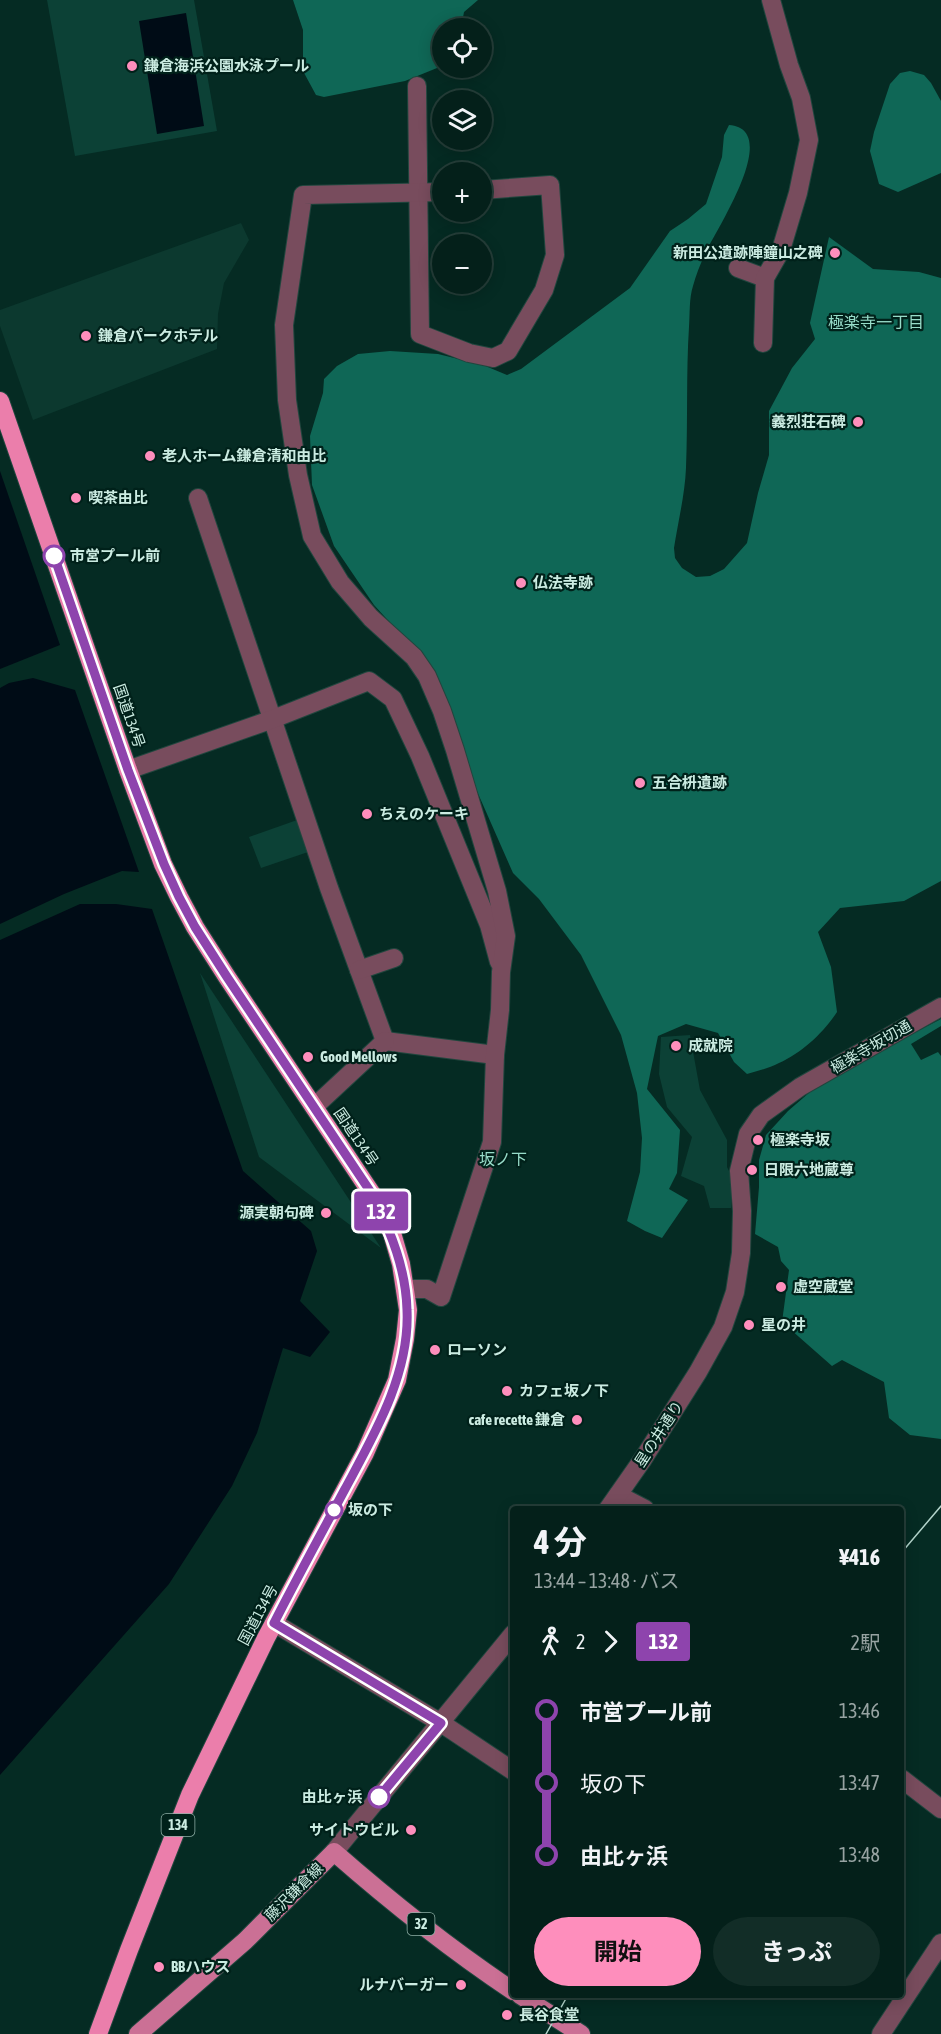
<!DOCTYPE html>
<html lang="ja">
<head>
<meta charset="utf-8">
<style>
	body { margin:0; font-family:"Asap Condensed","Noto Sans JP",sans-serif; background:#122d27; color:#f1f3f6; height:100vh; display:flex; flex-direction:column; font-size:22px; white-space:nowrap }
	* { box-sizing:border-box; margin:0 }
	p { font-size:20px; color:#97a3a2 }
	.icon { flex:none; width:33px; height:33px; fill:none; stroke:currentColor; stroke-width:2; stroke-linecap:round; stroke-linejoin:round }
	.map { position:relative; flex:1; overflow:hidden }
	.panel { position:absolute; left:510px; top:1506px; width:394px; height:492px; display:flex; flex-direction:column; background:#04201a; border-radius:6px; box-shadow:0 3px 15px #0003,0 0 0 2px #253e39 }
	.panel>* { flex:none }
	.badge { padding:0 12px; border-radius:4px; font-size:21px; line-height:39px }
	.buttons { position:absolute; left:432px; top:18px; display:grid; gap:12px }
	.buttons a { display:grid; place-items:center; width:60px; height:60px; border-radius:50%; background:#04201a; box-shadow:0 3px 15px #0003,0 0 0 2px #253e39; font-size:30px }
	.map>.badge { position:absolute; translate:-50% -50%; box-shadow:0 0 0 3px #fff }
	.legs { display:flex; align-items:center; gap:9px; height:66px; padding:0 24px; font-size:20px }
	.legs p { margin-inline-start:auto }
	.overview { display:flex; align-items:center; justify-content:space-between; height:102px; padding:0 24px }
	h1 { font-size:33px; font-weight:700; line-height:45px }
	.cta { display:flex; gap:12px; margin-top:auto; padding:12px 24px }
	.cta a { flex:1; height:69px; border-radius:36px; background:#fe8ebc; color:#111; font-size:24px; font-weight:700; line-height:69px; text-align:center }
	.cta a+a { background:#122d27; color:#f1f3f6 }
	ul { padding:0 24px; list-style:none }
	li { display:flex; align-items:center; gap:21px; height:72px; font-size:22px }
	li i { display:grid; place-items:center; width:9px; height:100%; margin:0 8px; background:currentColor }
	li i::after { content:''; width:15px; height:15px; margin:-8px; border:4px solid; border-radius:50%; background:#04201a }
	li p { margin-inline-start:auto }
	li:first-child i { background:linear-gradient(#0000 50%,currentColor 0) }
	li:last-child i { background:linear-gradient(currentColor 50%,#0000 0) }
	.map>svg:first-child { display:block }
	.built { fill:#0c392f }
	.green { fill:#0c4136 }
	.forest { fill:#0f6756 }
	.water { fill:#000c16 }
	.lines { fill:none; stroke-linecap:round; stroke-linejoin:round }
	.minor-casing { stroke:#21463e; stroke-width:20 }
	.major-casing { stroke:#21463e; stroke-width:20 }
	.highway-casing { stroke:#21463e; stroke-width:20 }
	.minor { stroke:#784c5d; stroke-width:18 }
	.major { stroke:#cb7095; stroke-width:18 }
	.highway { stroke:#eb7eab; stroke-width:18 }
	.tram { stroke:#b2d3ca; stroke-width:1.5 }
	.line-1-casing { stroke:#fff; stroke-width:14 }
	.line-1 { stroke:#8e44ad; stroke-width:9 }
	.poi-dot { fill:#fe8ebc; stroke:#00211a; stroke-width:2 }
	.stop-1-dot { fill:#fff; stroke:#8e44ad; stroke-width:3 }
	.labels { text-anchor:middle; stroke-width:4.5; stroke-linejoin:round; paint-order:stroke }
	.shield { fill:#00211a; stroke:#8eafa6; stroke-width:1.5 }
	.shield-label { font-size:14px; font-weight:bold; fill:#cbece2 }
	.poi-label { font-size:15px; font-weight:bold; fill:#cbece2; stroke:#00211a; text-anchor:start }
	.stop-label { font-size:15px; font-weight:bold; fill:#cbece2; stroke:#00211a; text-anchor:start }
	.street-label { font-size:15px; fill:#cbece2; stroke:#00211a }
	.neighbourhood-label { font-size:16px; fill:#97dcc9; stroke:#00211a }
</style>
</head>
<body>
<div class="map">
<svg width="941" height="2034" viewBox="0 0 941 2034">
	<rect width="100%" height="100%" fill="#052b23"/>
	<path class="built" d="M 241,223 L 249,240 L 224,283 L 218,314 L 217,349 L 33,420 L 0,326 L 0,310 Z"/>
	<g class="green">
		<path d="M 47,0 L 194,0 L 217,131 L 75,156 Z"/>
		<path d="M 300,819 L 311,851 L 261,868 L 249,837 Z"/>
		<path d="M 200,973 L 381,1248 L 259,1157 Z"/>
		<path d="M 690,1035 L 700,1090 L 727,1140 L 727,1167 L 731,1175 L 731,1208 L 710,1208 L 704,1186 L 681,1176 L 692,1137 L 667,1107 L 659,1074 L 661,1037 Z"/>
	</g>
	<g class="forest">
		<path d="M 293,0 L 478,0 L 464,12 L 461,28 L 442,28 L 442,66 L 405,81 L 324,97 L 316,95 L 303,71 L 303,30 Z"/>
		<path d="M 910,71 L 924,75 L 931,83 L 941,101 L 941,173 L 898,192 L 879,184 L 870,151 L 874,132 L 890,84 L 900,73 Z"/>
		<path d="M 729,125 C 783,129 716,230 706,252 C 701,262 696,275 693,286 C 689,298 690,314 689,327 C 686,374 688,420 686,468 C 685,494 678,522 674,548 L 675,558 L 682,568 L 696,577 L 710,576 L 724,569 L 747,543 L 758,493 L 769,455 L 769,411 L 792,368 L 815,339 L 810,323 L 829,237 L 873,269 L 919,272 L 941,278 L 941,881 L 904,901 L 840,908 L 818,932 L 831,967 L 837,1012 C 824,1032 802,1053 779,1063 C 769,1068 758,1071 747,1074 L 734,1062 L 718,1033 L 686,1024 L 658,1036 L 647,1089 L 680,1130 L 677,1173 L 669,1189 L 688,1200 L 662,1238 L 645,1231 L 627,1221 L 640,1172 L 642,1138 L 637,1093 L 621,1035 L 581,955 L 539,899 L 513,873 L 476,789 L 453,723 L 425,661 L 374,605 L 334,546 L 312,485 L 310,436 L 323,393 L 324,379 L 337,366 L 358,354 L 390,351 L 438,354 L 483,365 L 507,375 L 521,369 L 630,288 L 670,231 L 688,219 L 706,204 L 722,157 L 724,135 Z"/>
		<path d="M 941,1019 L 941,1026 L 911,1044 L 921,1060 L 938,1052 L 941,1056 L 941,1439 L 910,1435 L 889,1418 L 884,1382 L 842,1360 L 832,1366 L 782,1322 L 789,1270 L 781,1261 L 778,1247 L 755,1234 L 759,1187 L 759,1160 L 766,1135 L 788,1111 L 825,1079 Z"/>
	</g>
	<g class="water">
		<path d="M 186,13 L 204,126 L 157,134 L 139,21 Z"/>
		<path d="M 0,471 L 60,645 L 0,669 Z"/>
		<path d="M 33,678 L 75,690 L 139,872 L 122,871 L 64,894 L 0,924 L 0,688 L 9,683 Z"/>
		<path d="M 80,904 L 116,904 L 152,909 L 243,1171 L 311,1231 L 317,1251 L 300,1301 L 330,1332 L 310,1357 L 283,1348 L 257,1433 L 232,1486 L 169,1584 L 0,1775 L 0,940 Z"/>
	</g>
	<g class="lines">
		<g class="minor-casing">
			<g id="minor">
				<path d="M 417,86 L 420,334 L 469,353 L 493,358 L 508,351 L 544,290 L 555,255 L 550,185 L 482,190"/>
				<path d="M 738,268 L 765,278"/>
				<path d="M 763,343 L 765,278 L 781,250 L 798,193 L 809,140 L 801,98 L 789,65 L 771,0"/>
				<path d="M 198,498 L 329,888 L 385,1041"/>
				<path d="M 128,770 L 273,719 L 369,681 L 393,699 L 420,756 L 489,925 L 499,962"/>
				<path d="M 359,970 L 394,958"/>
				<path d="M 385,1041 L 495,1055"/>
				<path d="M 314,1107 L 385,1041"/>
				<path d="M 405,1289 L 427,1289 L 441,1297 L 492,1142 L 495,1055 L 500,1010 L 501,972 L 506,936 L 497,891 L 455,750 L 442,711 L 427,676 L 414,657 L 371,618 L 340,582 L 312,536 L 298,475 L 287,400 L 284,325 L 303,195 L 442,192"/>
				<path d="M 618,1495 L 645,1509"/>
				<path d="M 608,1509 L 643,1459 L 698,1372 L 723,1327 L 735,1292 L 741,1253 L 742,1211 L 739,1171 L 748,1134 L 761,1115 L 800,1087 L 941,1007"/>
				<path d="M 274,1623 L 441,1723 L 513,1771"/>
				<path d="M 902,1779 L 941,1809"/>
				<path d="M 334,1852 L 513,1634"/>
				<path d="M 881,2034 L 941,1943"/>
			</g>
		</g>
		<g class="major-casing">
			<g id="major">
				<path d="M 520,1995 L 581,2034"/>
				<path d="M 138,2034 L 245,1941 L 334,1852 C 391,1902 450,1949 513,1991"/>
			</g>
		</g>
		<g class="highway-casing">
			<path id="highway" d="M 0,401 L 128,770 L 163,864 L 179,897 L 195,927 L 227,977 L 374,1197 L 392,1233 L 401,1264 L 408,1310 L 405,1339 L 397,1380 L 365,1453 L 266,1638 L 190,1795 L 129,1950 L 98,2034"/>
		</g>
		<use href="#minor" class="minor"/>
		<use href="#major" class="major"/>
		<use href="#highway" class="highway"/>
		<g class="tram">
			<path d="M 902,1552 L 941,1506"/>
			<path d="M 546,2034 L 568,1995"/>
		</g>
	</g>
	<g class="lines">
		<g class="line-1-casing">
			<path id="line-1" d="M 54,556 L 128,770 L 164,864 L 179,897 L 195,927 L 227,977 L 374,1197 C 391,1233 406,1269 407,1310 C 410,1374 374,1435 345,1489 C 321,1534 297,1578 274,1623 L 441,1723 L 379,1797"/>
		</g>
		<use href="#line-1" class="line-1"/>
	</g>
	<g class="poi-dot">
		<circle cx="132" cy="66" r="6"/>
		<circle cx="835" cy="253" r="6"/>
		<circle cx="86" cy="336" r="6"/>
		<circle cx="858" cy="422" r="6"/>
		<circle cx="150" cy="456" r="6"/>
		<circle cx="76" cy="498" r="6"/>
		<circle cx="521" cy="583" r="6"/>
		<circle cx="640" cy="783" r="6"/>
		<circle cx="367" cy="814" r="6"/>
		<circle cx="676" cy="1046" r="6"/>
		<circle cx="308" cy="1057" r="6"/>
		<circle cx="758" cy="1140" r="6"/>
		<circle cx="752" cy="1170" r="6"/>
		<circle cx="326" cy="1213" r="6"/>
		<circle cx="781" cy="1287" r="6"/>
		<circle cx="749" cy="1325" r="6"/>
		<circle cx="435" cy="1350" r="6"/>
		<circle cx="507" cy="1391" r="6"/>
		<circle cx="577" cy="1420" r="6"/>
		<circle cx="411" cy="1830" r="6"/>
		<circle cx="159" cy="1967" r="6"/>
		<circle cx="461" cy="1985" r="6"/>
		<circle cx="507" cy="2015" r="6"/>
	</g>
	<g class="stop-1-dot">
		<circle cx="54" cy="556" r="10"/>
		<circle cx="334" cy="1510" r="8"/>
		<circle cx="379" cy="1797" r="10"/>
	</g>
	<g class="labels">
		<g class="shield">
			<rect x="161.5" y="1814" width="33" height="22" rx="4.5"/>
			<rect x="407.5" y="1913" width="27" height="22" rx="4.5"/>
		</g>
		<g class="shield-label">
			<text x="178" y="1830">134</text>
			<text x="421" y="1929">32</text>
		</g>
		<g class="poi-label">
			<text x="144" y="71">鎌倉海浜公園水泳プール</text>
			<text x="823" y="258" text-anchor="end">新田公遺跡陣鐘山之碑</text>
			<text x="98" y="341">鎌倉パークホテル</text>
			<text x="846" y="427" text-anchor="end">義烈荘石碑</text>
			<text x="162" y="461">老人ホーム鎌倉清和由比</text>
			<text x="88" y="503">喫茶由比</text>
			<text x="533" y="588">仏法寺跡</text>
			<text x="652" y="788">五合枡遺跡</text>
			<text x="379" y="819">ちえのケーキ</text>
			<text x="688" y="1051">成就院</text>
			<text x="320" y="1062">Good Mellows</text>
			<text x="770" y="1145">極楽寺坂</text>
			<text x="764" y="1175">日限六地蔵尊</text>
			<text x="314" y="1218" text-anchor="end">源実朝句碑</text>
			<text x="793" y="1292">虚空蔵堂</text>
			<text x="761" y="1330">星の井</text>
			<text x="447" y="1355">ローソン</text>
			<text x="519" y="1396">カフェ坂ノ下</text>
			<text x="565" y="1425" text-anchor="end">cafe recette 鎌倉</text>
			<text x="399" y="1835" text-anchor="end">サイトウビル</text>
			<text x="171" y="1972">BBハウス</text>
			<text x="449" y="1990" text-anchor="end">ルナバーガー</text>
			<text x="519" y="2020">長谷食堂</text>
		</g>
		<g class="stop-label">
			<text x="70" y="561">市営プール前</text>
			<text x="348" y="1515">坂の下</text>
			<text x="362" y="1802" text-anchor="end">由比ヶ浜</text>
		</g>
		<g class="street-label">
			<text transform="translate(129 716) rotate(71)" y="5">国道134号</text>
			<text transform="translate(871 1047) rotate(-30)" y="5">極楽寺坂切通</text>
			<text transform="translate(356 1137) rotate(56)" y="5">国道134号</text>
			<text transform="translate(659 1434) rotate(-57)" y="5">星の井通り</text>
			<text transform="translate(258 1615) rotate(-62)" y="5">国道134号</text>
			<text transform="translate(294 1892) rotate(-45)" y="5">藤沢鎌倉線</text>
		</g>
		<g class="neighbourhood-label">
			<text x="876" y="328">極楽寺一丁目</text>
			<text x="503" y="1165">坂ノ下</text>
		</g>
	</g>
</svg>
<div class="buttons">
<a><svg class="icon" aria-label="locate" viewBox="0 0 24 24"><circle cx="12" cy="12" r="6"/><path d="M12 2v4M12 18v4M2 12h4M18 12h4"/></svg></a>
<a><svg class="icon" aria-label="layers" viewBox="0 0 24 24"><path d="M12 4l9 5-9 5-9-5zM3 14l9 5 9-5"/></svg></a>
<a>+</a>
<a>−</a>
</div>
<b class="badge" style="left:381px;top:1211px;background:#8e44ad;color:#fff">132</b>
<section class="panel">
<div class="overview"><div><h1>4 分</h1><p>13:44 – 13:48 · バス</p></div><b>¥416</b></div>
<div class="legs"><svg class="icon" aria-label="walk" viewBox="0 0 24 24"><circle cx="13" cy="4" r="2"/><path d="M13 8l-2 6 4 7M11 14l-3 7M7 12l3-4h3l4 4"/></svg>2<svg class="icon" aria-label="forward" viewBox="0 0 24 24"><path d="M9 5l7 7-7 7"/></svg><b class="badge" style="background:#8e44ad;color:#fff">132</b><p>2駅</p></div>
<ul>
<li><i style="color:#8e44ad"></i><b>市営プール前</b><p>13:46</p></li>
<li><i style="color:#8e44ad"></i><span>坂の下</span><p>13:47</p></li>
<li><i style="color:#8e44ad"></i><b>由比ヶ浜</b><p>13:48</p></li>
</ul>
<div class="cta"><a>開始</a><a>きっぷ</a></div>
</section>
</div>
</body>
</html>
